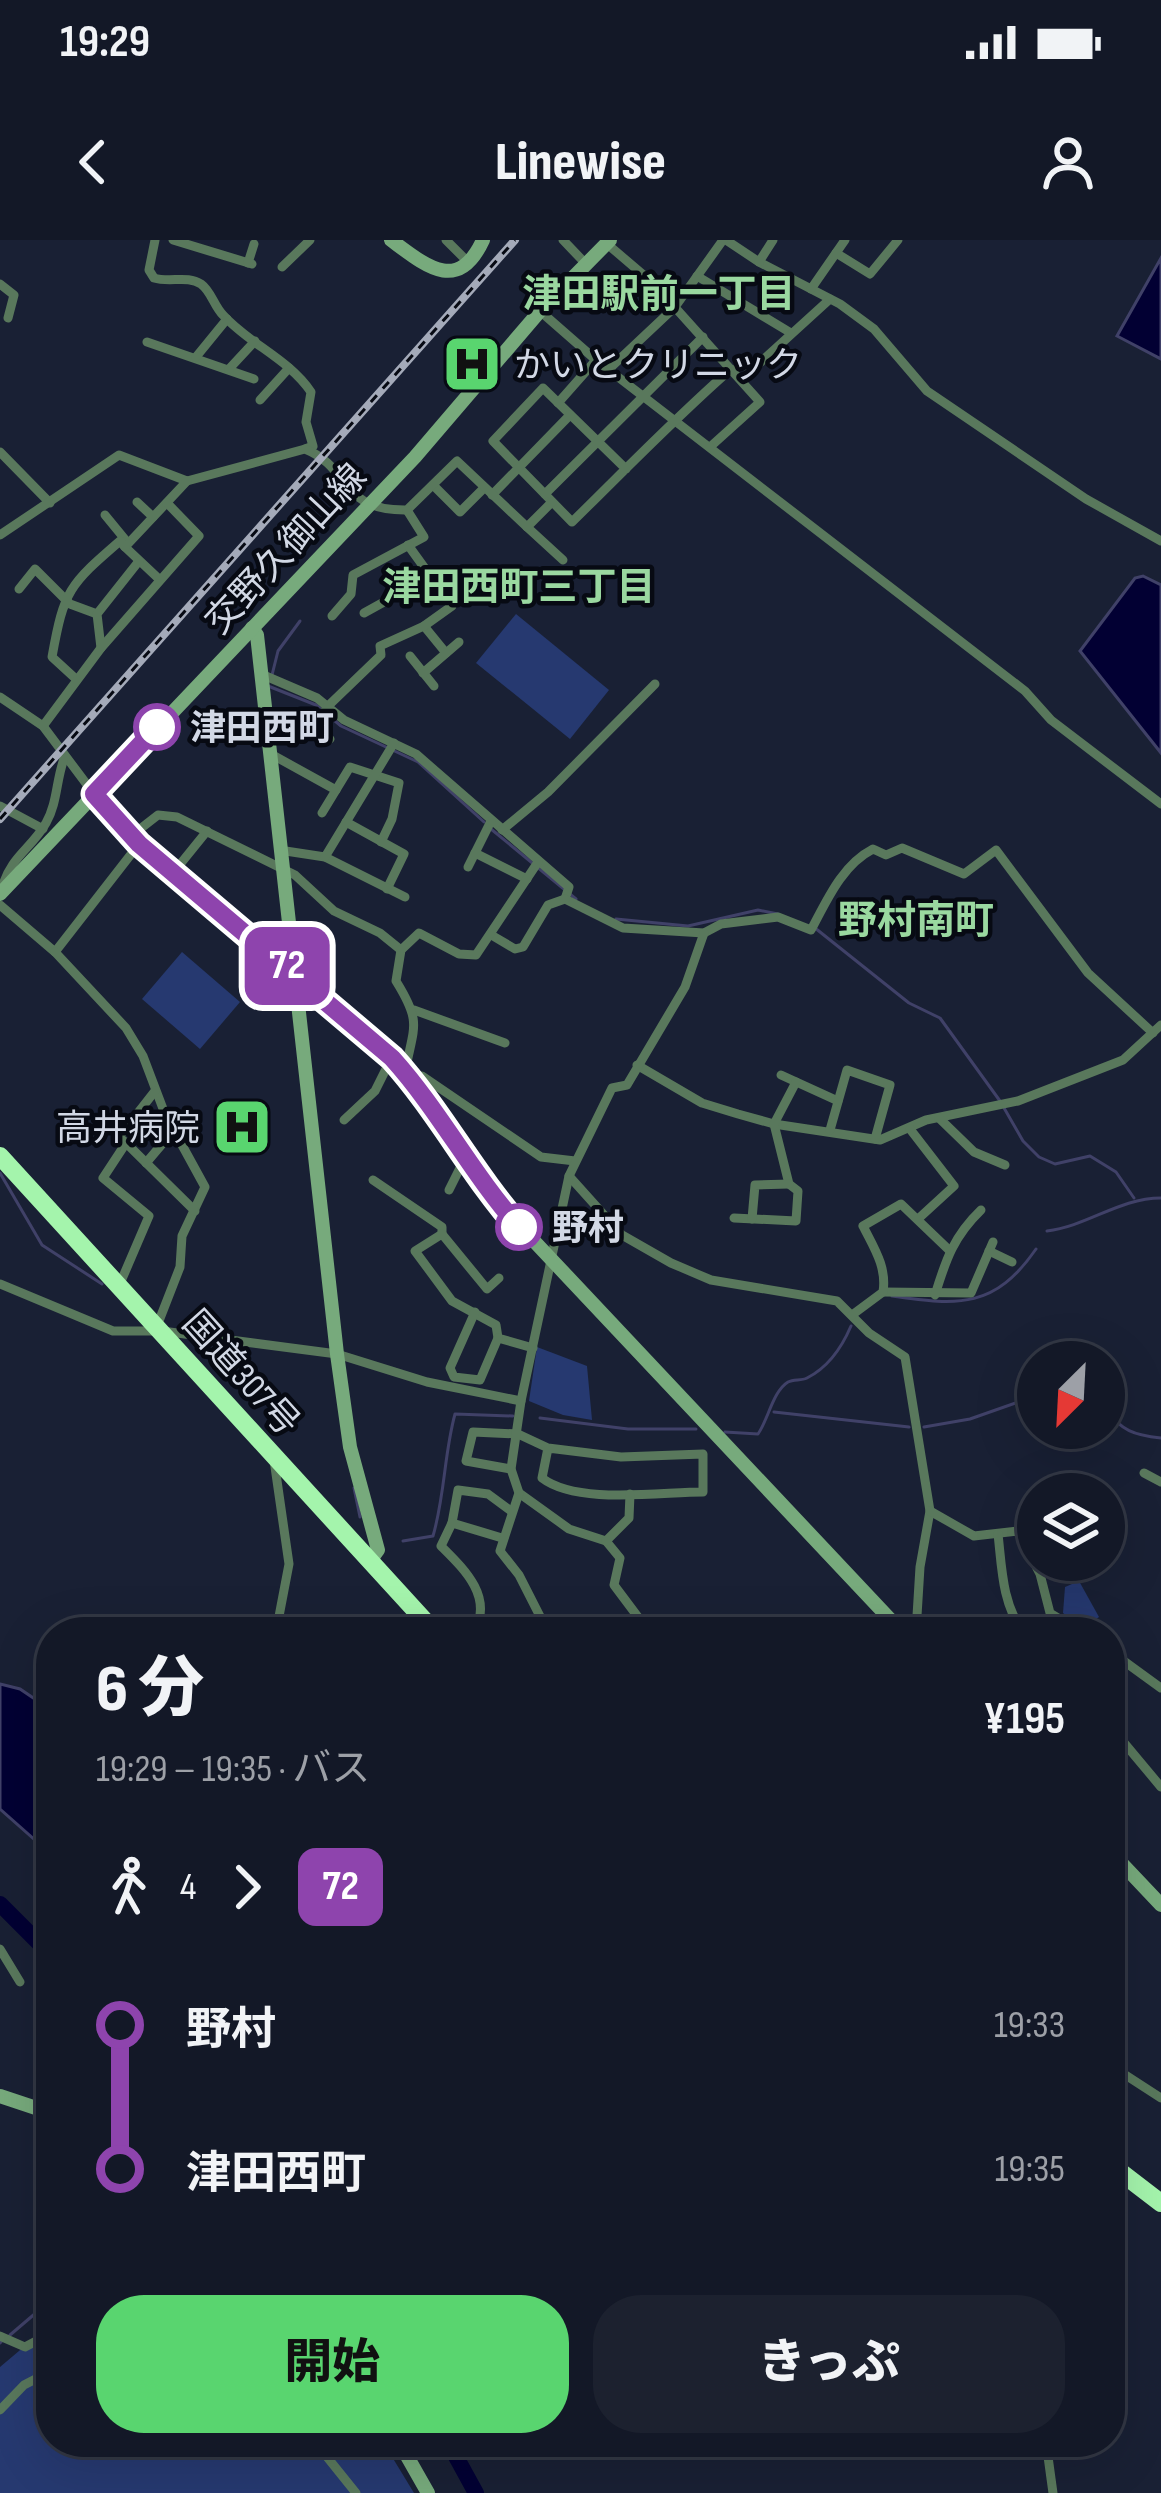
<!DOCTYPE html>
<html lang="ja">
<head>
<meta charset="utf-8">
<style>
	body { margin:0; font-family:"Sofia Sans Condensed","Noto Sans JP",sans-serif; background:#1c212f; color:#f1f3f6; height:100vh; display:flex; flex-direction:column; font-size:45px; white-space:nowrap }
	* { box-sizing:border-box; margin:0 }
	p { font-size:39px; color:#9da0a7 }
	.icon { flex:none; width:66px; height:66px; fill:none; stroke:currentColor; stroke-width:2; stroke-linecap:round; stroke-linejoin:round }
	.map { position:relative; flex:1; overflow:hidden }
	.sheet { position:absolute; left:36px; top:1377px; width:1089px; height:840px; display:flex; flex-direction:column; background:#131827; border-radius:48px; box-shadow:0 12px 48px #0002,0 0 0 3px #323744 }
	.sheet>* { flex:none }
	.badge { padding:0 24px; border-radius:18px; font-size:42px; line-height:78px }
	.needle { width:78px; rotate:204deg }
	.fabs { position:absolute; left:1017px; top:1101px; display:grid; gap:24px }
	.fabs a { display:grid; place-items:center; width:108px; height:108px; border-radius:50%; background:#131827; box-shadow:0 12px 48px #0002,0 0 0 3px #323744; font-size:60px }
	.map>.badge { position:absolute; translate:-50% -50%; box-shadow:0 0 0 6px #fff }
	.legs { display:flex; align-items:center; gap:18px; height:132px; padding:0 60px; font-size:39px }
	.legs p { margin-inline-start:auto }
	.head { display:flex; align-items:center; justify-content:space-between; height:204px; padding:0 60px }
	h1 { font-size:66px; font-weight:800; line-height:90px }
	.action { display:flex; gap:24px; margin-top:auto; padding:24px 60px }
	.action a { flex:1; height:138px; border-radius:48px; background:#59d56f; color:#111; font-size:48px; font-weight:800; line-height:138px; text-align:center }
	.action a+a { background:#1c212f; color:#f1f3f6 }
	ul { padding:0 60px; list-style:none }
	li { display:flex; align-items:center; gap:42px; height:144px; font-size:45px }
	li i { display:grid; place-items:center; width:18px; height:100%; margin:0 15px; background:currentColor }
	li i::after { content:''; width:30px; height:30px; margin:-15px; border:9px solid; border-radius:50%; background:#131827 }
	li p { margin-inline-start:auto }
	li:first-child i { background:linear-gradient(#0000 50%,currentColor 0) }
	li:last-child i { background:linear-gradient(currentColor 50%,#0000 0) }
	.status { display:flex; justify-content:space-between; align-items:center; height:84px; padding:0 60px; background:#131827; direction:ltr }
	.status svg { height:33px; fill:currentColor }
	header { display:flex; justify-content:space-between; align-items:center; height:156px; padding:0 60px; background:#131827; font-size:54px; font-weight:800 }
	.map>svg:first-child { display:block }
	.green { fill:#263970 }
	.water { fill:#020033; stroke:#404168; stroke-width:3 }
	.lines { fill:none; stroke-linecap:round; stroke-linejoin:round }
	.stream { stroke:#404168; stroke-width:3 }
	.river { stroke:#020033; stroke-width:16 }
	.street { stroke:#59785c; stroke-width:9 }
	.secondary { stroke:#77aa7c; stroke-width:14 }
	.highway { stroke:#a4f4ac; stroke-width:18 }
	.rail-casing { stroke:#a4aab9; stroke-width:8 }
	.rail { stroke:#070a13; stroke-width:3; stroke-dasharray:9; stroke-linecap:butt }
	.line-1-casing { stroke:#fff; stroke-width:27 }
	.line-1 { stroke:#8e44ad; stroke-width:18 }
	.stop-1-dot { fill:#fff; stroke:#8e44ad; stroke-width:6 }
	.labels { text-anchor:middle; stroke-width:9; stroke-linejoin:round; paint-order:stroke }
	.poi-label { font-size:36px; fill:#d2d8e5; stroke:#070a13; text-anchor:start }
	.street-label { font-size:36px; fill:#d2d8e5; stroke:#070a13 }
	.stop-label { font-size:36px; font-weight:bold; fill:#d2d8e5; stroke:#070a13; text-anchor:start }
	.neighbourhood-label { font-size:39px; font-weight:bold; fill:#9ad8a0; stroke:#070a13 }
</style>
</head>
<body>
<div class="status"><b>19:29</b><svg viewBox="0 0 49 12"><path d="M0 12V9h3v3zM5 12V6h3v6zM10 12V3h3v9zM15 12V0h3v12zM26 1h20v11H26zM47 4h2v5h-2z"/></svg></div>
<header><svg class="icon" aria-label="back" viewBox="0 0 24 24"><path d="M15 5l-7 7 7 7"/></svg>Linewise<svg class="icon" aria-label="person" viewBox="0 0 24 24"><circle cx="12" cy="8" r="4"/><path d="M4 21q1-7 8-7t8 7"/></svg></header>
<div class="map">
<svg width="1161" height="2253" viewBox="0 0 1161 2253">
	<rect width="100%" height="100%" fill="#192034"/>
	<g class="green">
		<path d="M 516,374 L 609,450 L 570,499 L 476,423 Z"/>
		<path d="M 182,712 L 240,762 L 200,809 L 142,759 Z"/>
		<path d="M 537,1107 L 587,1126 L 592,1180 L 563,1175 L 529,1161 Z"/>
		<path d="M 1079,1341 L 1099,1377 L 1082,1388 L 1063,1373 L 1065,1347 Z"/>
		<path d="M 51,2084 L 51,2202 L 383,2202 L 414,2253 L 0,2253 L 0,2127 Z"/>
	</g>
	<g class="water">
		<path d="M 1161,18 L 1161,119 L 1117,96 Z"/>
		<path d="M 1143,336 L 1161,345 L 1161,513 L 1080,411 L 1135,338 Z"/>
		<path d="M 0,1444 L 20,1449 L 51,1470 L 51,1622 L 36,1601 L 0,1569 Z"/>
	</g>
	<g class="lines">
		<g class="stream">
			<path d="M 272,435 L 278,411 L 300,381"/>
			<path d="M 268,446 L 316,465 L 341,486 L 418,522 L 484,582"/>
			<path d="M 491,589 L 576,659"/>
			<path d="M 616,679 L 688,686 L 758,670 L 778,674"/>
			<path d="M 815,688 L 909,763 L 940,778 L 1000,861 L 1023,901 L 1039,917 L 1055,924 L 1090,916 L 1116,932 L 1134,958"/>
			<path d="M 0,933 L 42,1005 L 102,1044"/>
			<path d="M 1047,991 C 1088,986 1119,958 1161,958"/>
			<path d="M 892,1056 C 960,1066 995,1068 1036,1009"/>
			<path d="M 1104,1169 C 1123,1191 1133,1195 1161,1198"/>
			<path d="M 774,1172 L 909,1187"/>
			<path d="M 540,1178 L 628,1189 L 696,1189"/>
			<path d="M 924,1187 L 970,1179 L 1038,1155"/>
			<path d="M 725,1192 L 758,1194 C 768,1180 773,1151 788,1142 C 794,1139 801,1141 807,1138 C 829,1127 842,1107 851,1086"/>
			<path d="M 354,1248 L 360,1277"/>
			<path d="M 403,1301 L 433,1296 C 445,1255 444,1214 455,1174 L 513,1176"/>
			<path d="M 10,2095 L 51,2060"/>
			<path d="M 0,2103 L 1,2102"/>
		</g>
		<g class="river">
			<path d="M 0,1664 L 51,1715"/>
			<path d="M 448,2202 L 476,2253"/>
		</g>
		<g class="street">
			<path d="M 155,0 L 149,30 L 154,38 C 170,43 187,35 201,44 C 211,51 214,66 223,75 C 249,104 289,119 311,152 L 306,182 L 313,206 L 305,209"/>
			<path d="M 173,0 L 252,24"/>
			<path d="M 446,0 L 469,23"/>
			<path d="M 563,0 L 585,23"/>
			<path d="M 726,0 L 759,22 L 840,64 L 874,89 L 927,151 L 1086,259 L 1161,301"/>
			<path d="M 606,3 L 654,44 L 760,162 L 710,207"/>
			<path d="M 836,13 L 870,34 L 898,0"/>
			<path d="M 759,22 L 773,0"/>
			<path d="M 248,23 L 254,4"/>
			<path d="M 282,27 L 310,0"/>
			<path d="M 697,36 L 791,93"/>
			<path d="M 0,44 L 14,55 L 8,78"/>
			<path d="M 811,49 L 845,0"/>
			<path d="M 540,71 L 596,120 L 1025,451 L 1051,480 L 1161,564"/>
			<path d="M 147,102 L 254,139"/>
			<path d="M 196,117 L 227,79"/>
			<path d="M 229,129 L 255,101"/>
			<path d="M 608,130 L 675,67 L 723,0"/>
			<path d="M 742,139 L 830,59"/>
			<path d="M 260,160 L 289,128"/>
			<path d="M 558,163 L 596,120"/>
			<path d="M 0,212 L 50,263"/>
			<path d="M 626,229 L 543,148 L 493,201 L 572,282 C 625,230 676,177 731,129"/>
			<path d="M 433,245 L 460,272 L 484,248"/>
			<path d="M 545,254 L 703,97"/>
			<path d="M 492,255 L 570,175"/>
			<path d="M 137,262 L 153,277"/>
			<path d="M 105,275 L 128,303"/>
			<path d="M 527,287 L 563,320"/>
			<path d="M 0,295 L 119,215 L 187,241 L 305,209 C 352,228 339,271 407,270 L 457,221 L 527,287 L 552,262"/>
			<path d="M 159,339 L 125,307 L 187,241"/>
			<path d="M 19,349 L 35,329 L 70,364 L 97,374"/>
			<path d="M 364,373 L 429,337"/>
			<path d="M 332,376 L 351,354 L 353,335 L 424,297 L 407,270"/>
			<path d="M 424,386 L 446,413"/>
			<path d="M 101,408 L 97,374 L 139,321"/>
			<path d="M 410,416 L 434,446"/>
			<path d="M 423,433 L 459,402"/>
			<path d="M 261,434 L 317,458 L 344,480 L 416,514 L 569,647 L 565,659 L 623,688 L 704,693 L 721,684 L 778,677 L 811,690 C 827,660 842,625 873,609 L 886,615 L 902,608 L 964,634 L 996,610 L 1088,733 L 1153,793"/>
			<path d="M 76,439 L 52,417 C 64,350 69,345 120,301 L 125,307"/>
			<path d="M 0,457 L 43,486 L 94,554"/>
			<path d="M 43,486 L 101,408 L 199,296 L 167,263"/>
			<path d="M 330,499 L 315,490 L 327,467 L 381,415 L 380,406 L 424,386 L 452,366 L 408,305"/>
			<path d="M 269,513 L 336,550"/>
			<path d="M 0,566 L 43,589"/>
			<path d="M 322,573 L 350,527 L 399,543 L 392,579 L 381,602"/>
			<path d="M 346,582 L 404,614 L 387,649"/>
			<path d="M 502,590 L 548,552 L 655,444"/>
			<path d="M 131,596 L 158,575 L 177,577 L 295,635 L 334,671 L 380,693 L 401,710"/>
			<path d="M 279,610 L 325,617 L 405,657"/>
			<path d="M 475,613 L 527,639"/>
			<path d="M 325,617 L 394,503"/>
			<path d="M 468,627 L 491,581"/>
			<path d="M 173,633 L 207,591"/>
			<path d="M 2,648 C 11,616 31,609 46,583 C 58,562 56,538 65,516"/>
			<path d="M 0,665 L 55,712 L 139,604"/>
			<path d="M 493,696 L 515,709 L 523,707 L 548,665 L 565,659"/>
			<path d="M 55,712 L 126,788 L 143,816 L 165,874 L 205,947 L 182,996 L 180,1027 L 157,1086"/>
			<path d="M 414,770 L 505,803"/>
			<path d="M 637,825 L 702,863 L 738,874 L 774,884 L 880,900 L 926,880 L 1018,861 L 1123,820 L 1161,785"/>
			<path d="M 405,832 C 414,785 422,783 396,741 L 401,710 L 419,693 L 459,714 L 476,715 L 538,622"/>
			<path d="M 781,835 L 838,861"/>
			<path d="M 409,836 L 422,836 L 541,917 L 575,921"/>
			<path d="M 939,878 L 974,912 L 1005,925"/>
			<path d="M 344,880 L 375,851 L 392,817"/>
			<path d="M 910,889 L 954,946 L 918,979"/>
			<path d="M 830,890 L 847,830 L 890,845 L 875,899"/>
			<path d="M 126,903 L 195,971"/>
			<path d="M 146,923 L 174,890"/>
			<path d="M 569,936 L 622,995 L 671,1023 L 711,1040 L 837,1061 L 869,1093 L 905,1117 L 930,1271 L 920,1327 L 916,1392"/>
			<path d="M 373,940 L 442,987 L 442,994"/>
			<path d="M 449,950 L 465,918"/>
			<path d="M 734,978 L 796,981 L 798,951 L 789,944 L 774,884 L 796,842"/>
			<path d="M 752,979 L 755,945 L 789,944"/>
			<path d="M 989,1011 L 1012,1022"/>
			<path d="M 499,1038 L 487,1049 L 442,994 L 415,1011 L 452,1061 L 496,1085 L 498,1098 L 533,1108"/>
			<path d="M 0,1044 L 113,1091 L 162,1091 L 337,1114 L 427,1142 L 521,1161"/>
			<path d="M 119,1046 L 149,976 L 103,938 L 126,903 L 119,897 L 155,851"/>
			<path d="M 883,1052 L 971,1053 L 993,1002"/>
			<path d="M 935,1055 C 946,1019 954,996 981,970"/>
			<path d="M 475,1072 L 450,1128 L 454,1137 L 480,1140 L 498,1098"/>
			<path d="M 852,1075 L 883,1052 C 887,1027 874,1008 863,986 L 901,964 L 949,1010"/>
			<path d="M 274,1220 L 289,1324 L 276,1392"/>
			<path d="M 511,1229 L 466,1221 L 473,1192 L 518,1194 L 548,1208 L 621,1217 L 703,1214 L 703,1252 C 660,1252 577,1265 542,1238 L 548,1208"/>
			<path d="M 1144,1233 L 1161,1242"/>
			<path d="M 519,1253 L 569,1289 L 606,1301 L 620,1318 L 614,1345 L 641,1381 L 659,1392"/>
			<path d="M 930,1271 L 974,1296 L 1018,1291 L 1040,1334 L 1050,1373 L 1081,1392"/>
			<path d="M 452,1283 L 458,1250 L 488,1254 L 511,1271"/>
			<path d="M 998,1294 C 1002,1329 1002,1363 1023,1392"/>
			<path d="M 606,1301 L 629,1278 L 630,1254"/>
			<path d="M 474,1392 C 494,1357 464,1329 441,1306 L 452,1283 L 502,1298"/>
			<path d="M 548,1392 L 519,1335 L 500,1311 L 519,1253 L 511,1229 L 521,1161 L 569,936 L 612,848 L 627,845 L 685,747 L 704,693"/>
			<path d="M 1110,1411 L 1161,1448"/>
			<path d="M 1110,1486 L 1161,1547"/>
			<path d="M 0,1709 L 20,1742"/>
			<path d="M 1110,1825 L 1161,1858"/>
			<path d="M 0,2096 L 25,2107 L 40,2099 L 51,2084"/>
			<path d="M 0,2170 L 24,2145 L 51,2131"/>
			<path d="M 315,2202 L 356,2253"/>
			<path d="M 1046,2202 L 1053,2253"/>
		</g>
		<g class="secondary">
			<path d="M 391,0 C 426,26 458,54 483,0"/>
			<path d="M 252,388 L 257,395 L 337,1114 L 350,1207 L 378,1310 L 370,1321"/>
			<path d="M 94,554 L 139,604 L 392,817 L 409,836 L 502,967 L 902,1392"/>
			<path d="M 0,654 L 415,217 L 540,71 L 610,0"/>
			<path d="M 1110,1611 L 1161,1665"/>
			<path d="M 0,1856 L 51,1873"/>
			<path d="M 399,2202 L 428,2253"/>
		</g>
		<g class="highway">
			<path d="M 0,916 L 435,1392"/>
			<path d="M 1110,1924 L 1161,1963"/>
		</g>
		<g class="rail-casing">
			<path id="rail" d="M 0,579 L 515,0"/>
		</g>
		<use href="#rail" class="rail"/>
	</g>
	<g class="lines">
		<g class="line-1-casing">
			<path id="line-1" d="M 157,487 L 94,554 L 139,604 L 392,818 C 439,870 472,934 519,987"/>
		</g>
		<use href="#line-1" class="line-1"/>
	</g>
	<defs>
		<g id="hospital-square" transform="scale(3)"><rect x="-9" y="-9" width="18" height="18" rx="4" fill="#59d56f" stroke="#070a13"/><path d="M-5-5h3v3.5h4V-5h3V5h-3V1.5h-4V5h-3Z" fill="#111"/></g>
	</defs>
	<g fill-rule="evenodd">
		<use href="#hospital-square" x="472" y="124"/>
		<use href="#hospital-square" x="242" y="887"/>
	</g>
	<g class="stop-1-dot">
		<circle cx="157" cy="487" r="21"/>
		<circle cx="519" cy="987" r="21"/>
	</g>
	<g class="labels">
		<g class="poi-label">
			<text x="514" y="137">かいとクリニック</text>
			<text x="200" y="900" text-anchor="end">高井病院</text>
		</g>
		<g class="street-label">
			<text transform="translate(285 308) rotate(-47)" y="13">交野久御山線</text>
			<text transform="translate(242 1132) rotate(48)" y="13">国道307号</text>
		</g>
		<g class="stop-label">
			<text x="190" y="500">津田西町</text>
			<text x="552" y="1000">野村</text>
		</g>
		<g class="neighbourhood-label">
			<text x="659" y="67">津田駅前一丁目</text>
			<text x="519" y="360">津田西町三丁目</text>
			<text x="916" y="693">野村南町</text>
		</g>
	</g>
</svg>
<div class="fabs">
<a><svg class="needle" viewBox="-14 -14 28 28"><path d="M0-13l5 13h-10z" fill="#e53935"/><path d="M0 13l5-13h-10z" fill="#9da0a7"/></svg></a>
<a><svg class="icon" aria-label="layers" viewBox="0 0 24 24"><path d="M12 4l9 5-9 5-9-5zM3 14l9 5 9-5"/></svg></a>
</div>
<b class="badge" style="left:287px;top:726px;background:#8e44ad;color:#fff">72</b>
<section class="sheet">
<div class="head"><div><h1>6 分</h1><p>19:29 – 19:35 · バス</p></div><b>¥195</b></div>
<div class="legs"><svg class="icon" aria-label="walk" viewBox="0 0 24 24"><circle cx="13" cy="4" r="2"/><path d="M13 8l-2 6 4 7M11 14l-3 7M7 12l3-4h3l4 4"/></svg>4<svg class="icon" aria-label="forward" viewBox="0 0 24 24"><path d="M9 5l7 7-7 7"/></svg><b class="badge" style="background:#8e44ad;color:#fff">72</b></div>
<ul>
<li><i style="color:#8e44ad"></i><b>野村</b><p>19:33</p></li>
<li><i style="color:#8e44ad"></i><b>津田西町</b><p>19:35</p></li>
</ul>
<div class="action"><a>開始</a><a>きっぷ</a></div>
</section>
</div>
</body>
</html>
